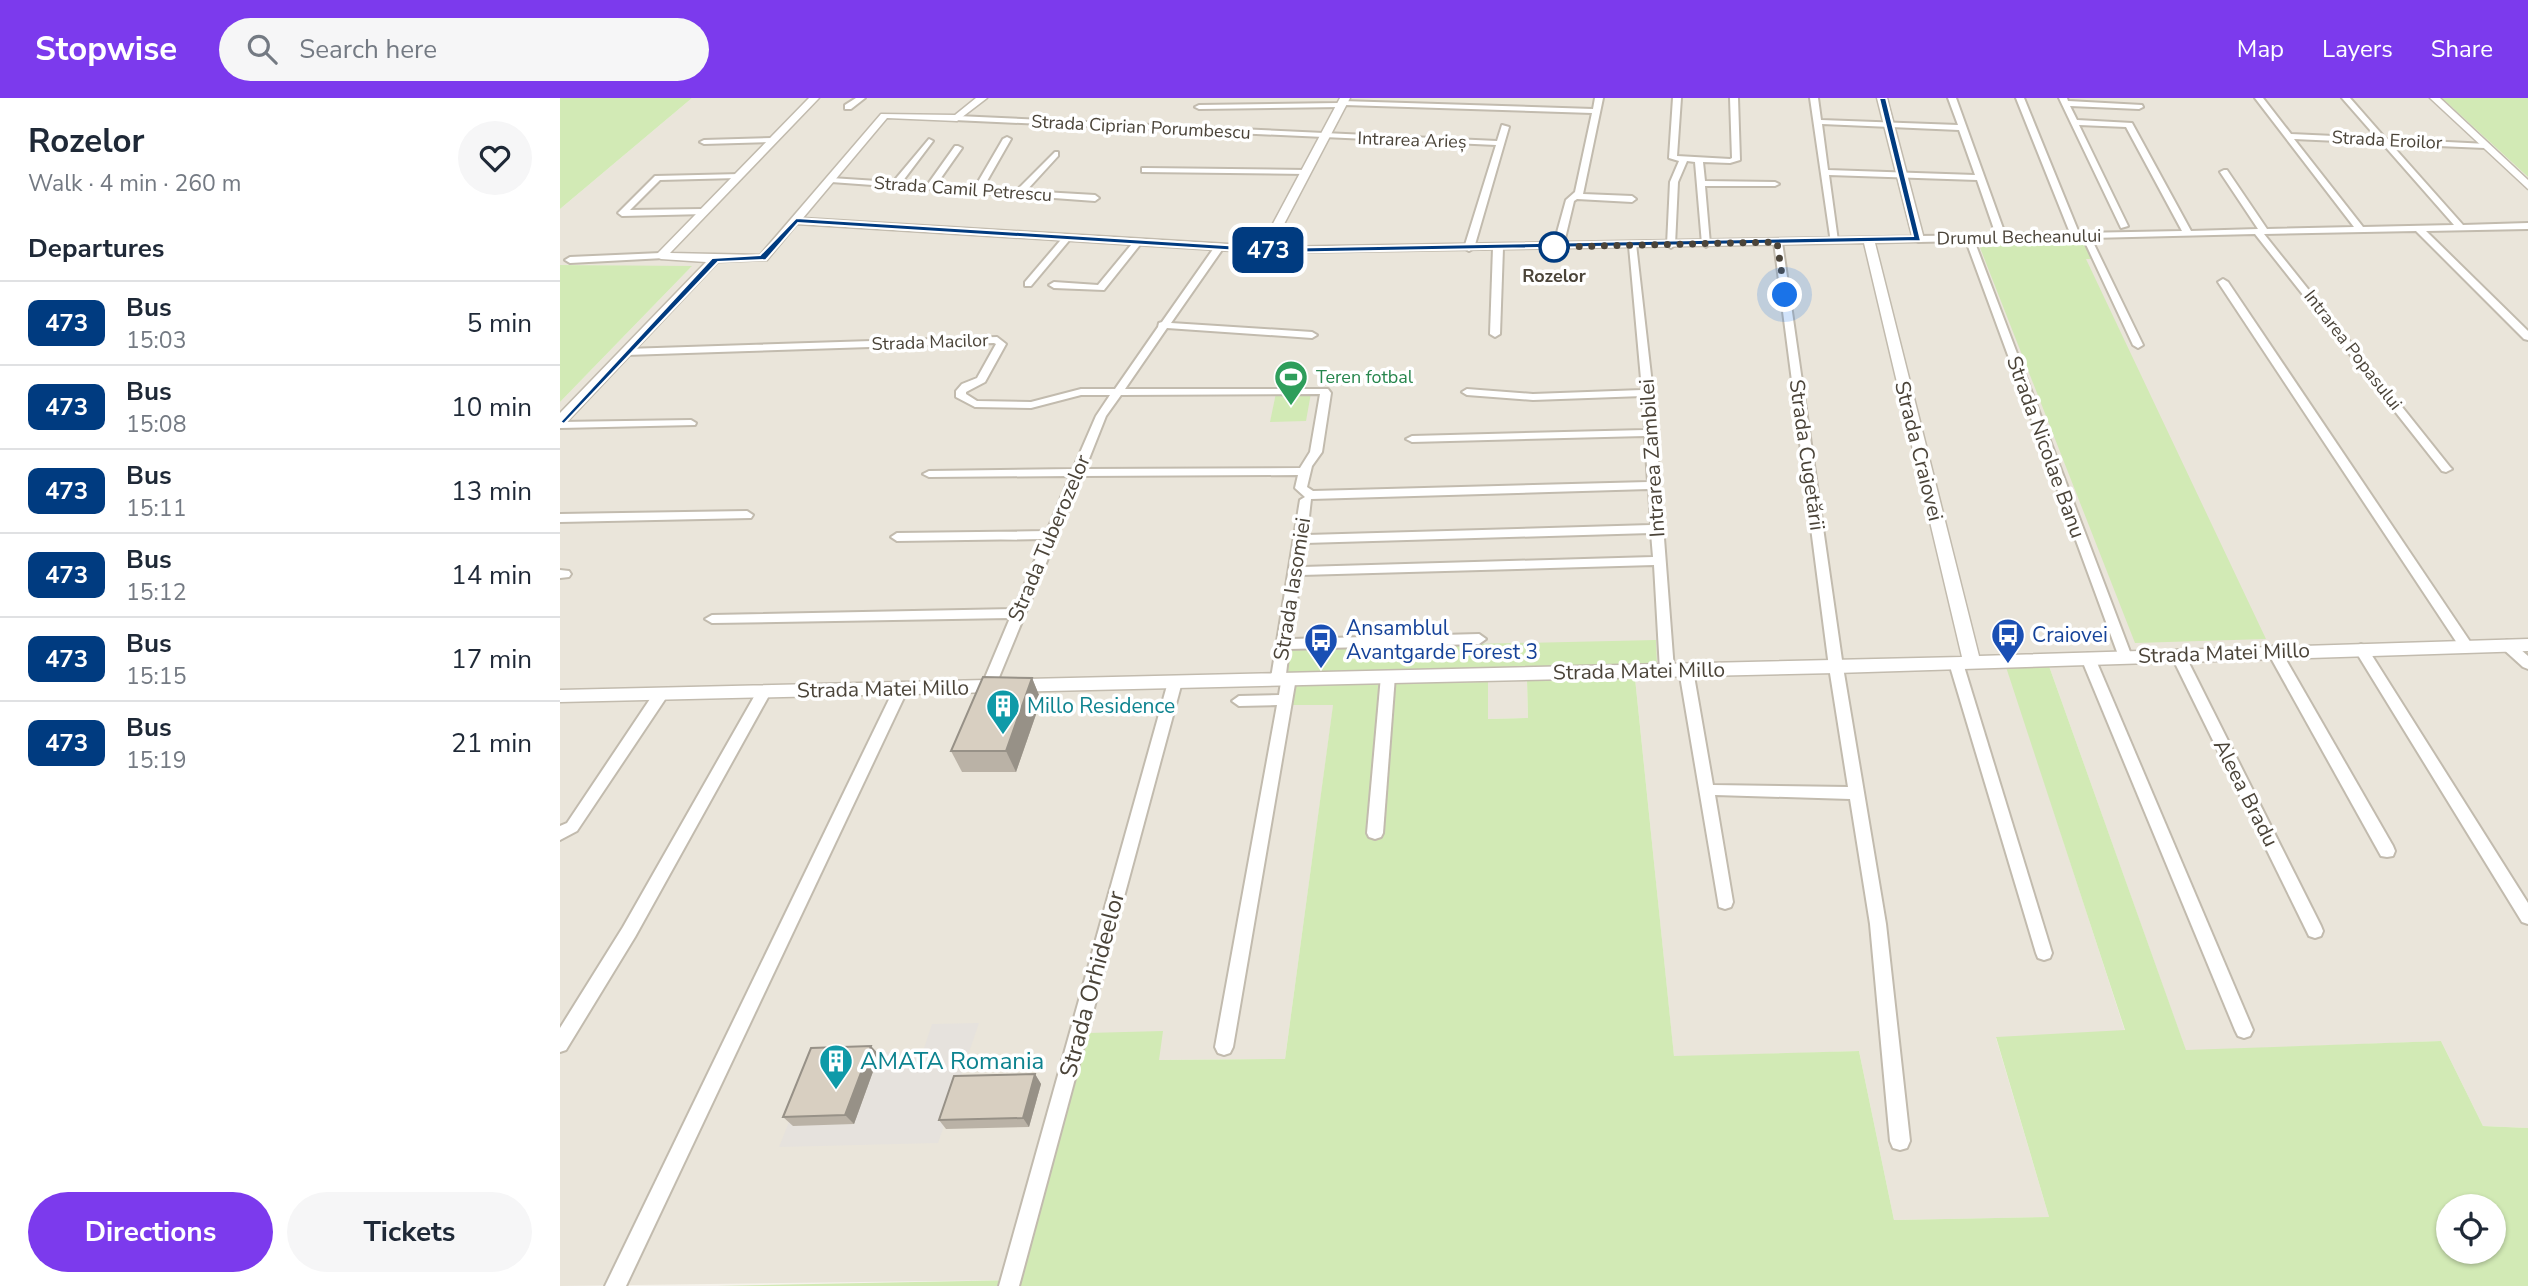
<!DOCTYPE html>
<html lang="en">
<head>
<meta charset="utf-8">
<style>
	body { margin:0; font-family:"Nunito Sans",sans-serif; background:#f6f6f7; color:#1f2937; height:100vh; display:flex; flex-direction:column; font-size:26px; white-space:nowrap }
	* { box-sizing:border-box; margin:0 }
	p { font-size:23px; color:#747a83 }
	.icon { flex:none; width:38px; height:38px; fill:none; stroke:currentColor; stroke-width:2; stroke-linecap:round; stroke-linejoin:round }
	.map { position:relative; flex:1; overflow:hidden }
	.drawer { display:flex; flex-direction:column; background:#fff; width:560px }
	.drawer>* { flex:none }
	.badge { padding:0 14px; border-radius:10px; font-size:24px; line-height:46px }
	.tools { position:absolute; left:1876px; top:1096px; display:grid; gap:14px }
	.tools a { display:grid; place-items:center; width:70px; height:70px; border-radius:50%; background:#fff; box-shadow:0 2px 5px #0004; font-size:35px }
	.you { position:absolute; width:35px; height:35px; margin:-18px; border:5px solid #fff; border-radius:50%; background:#1a73e8; box-shadow:0 0 0 10px #1a73e833 }
	.map>.badge { position:absolute; translate:-50% -50%; box-shadow:0 0 0 4px #fff }
	h2 { padding:0 28px; font-size:26px; line-height:63px }
	.round { display:grid; place-items:center; flex:none; width:74px; height:74px; border-radius:37px; background:#f6f6f7 }
	.headline { display:flex; align-items:center; justify-content:space-between; height:119px; padding:0 28px }
	h1 { font-size:33px; font-weight:700; line-height:52px }
	.button { display:flex; gap:14px; margin-top:auto; padding:14px 28px }
	.button a { flex:1; height:80px; border-radius:42px; background:#7c3aed; color:#fff; font-size:28px; font-weight:700; line-height:80px; text-align:center }
	.button a+a { background:#f6f6f7; color:#1f2937 }
	ul { padding:0; list-style:none }
	li { display:flex; align-items:center; gap:21px; height:84px; padding:0 28px; border-top:2px solid #e0e1e3 }
	li div { flex:1 }
	li b { display:block; font-size:26px }
	li em { font-style:normal }
	li .badge { min-width:77px; font-weight:700; text-align:center }
	header { display:flex; align-items:center; gap:42px; box-sizing:border-box; height:98px; padding:0 35px; background:#7c3aed; color:#fff }
	header strong { font-size:33px }
	nav { display:flex; gap:38px; margin-inline-start:auto; font-size:24px }
	.search { width:490px; height:63px; background:#f6f6f7; display:flex; align-items:center; gap:18px; box-sizing:border-box; padding:0 24px; border-radius:38px; color:#747a83; font-size:26px }
	main { display:flex; flex:1; min-height:0 }
	.map>svg:first-child { display:block }
	.residential { fill:#eae5da }
	.industrial { fill:#e6e2dd }
	.green { fill:#d2eab5; fill-rule:evenodd }
	.lines { fill:none; stroke-linecap:round; stroke-linejoin:round }
	.minor-casing { stroke:#c2bbae; stroke-width:4 }
	.tertiary-casing { stroke:#c2bbae; stroke-width:3 }
	.minor { fill:#fff; fill-rule:evenodd }
	.tertiary { fill:#fff; fill-rule:evenodd }
	.wall { fill:#bab2a6 }
	.shaded-wall { fill:#979187 }
	.building { fill:#d8cfc1; stroke:#979187; stroke-width:2 }
	.line { fill:#003b80; stroke:#fff; stroke-width:2 }
	.walk { stroke:#4b4439; stroke-width:7; stroke-dasharray:0 12.6 }
	.stop-dot { fill:#fff; stroke:#003b80; stroke-width:3.5 }
	.labels { text-anchor:middle; stroke-width:7; stroke-linejoin:round; paint-order:stroke }
	.far-street-label { font-size:18px; fill:#4b4439; stroke:#fff }
	.far-stop-label { font-size:18px; font-weight:bold; fill:#4b4439; stroke:#fff }
	.far-leisure-label { font-size:18px; fill:#27864d; stroke:#fff; text-anchor:start }
	.street-label { font-size:21px; fill:#4b4439; stroke:#fff }
	.transit-label { font-size:21px; fill:#164399; stroke:#fff; text-anchor:start }
	.culture-label { font-size:21px; fill:#0d838f; stroke:#fff; text-anchor:start }
	.near-street-label { font-size:24px; fill:#4b4439; stroke:#fff }
	.near-culture-label { font-size:24px; fill:#0d838f; stroke:#fff; text-anchor:start }
</style>
</head>
<body>
<header>
<strong>Stopwise</strong>
<div class="search"><svg class="icon" aria-label="search" viewBox="0 0 24 24"><circle cx="10" cy="10" r="6"/><path d="M15 15l6 6"/></svg>Search here</div>
<nav><a>Map</a><a>Layers</a><a>Share</a></nav>
</header>
<main>
<section class="drawer">
<div class="headline"><div><h1>Rozelor</h1><p>Walk · 4 min · 260 m</p></div><a class="round"><svg class="icon" aria-label="heart" viewBox="0 0 24 24"><path d="M12 20l-8-8c-3-5 5-10 8-4 3-6 11-1 8 4z"/></svg></a></div>
<h2>Departures</h2>
<ul>
<li><span class="badge" style="background:#003b80;color:#fff">473</span><div><b>Bus</b><p>15:03</p></div><em>5 min</em></li>
<li><span class="badge" style="background:#003b80;color:#fff">473</span><div><b>Bus</b><p>15:08</p></div><em>10 min</em></li>
<li><span class="badge" style="background:#003b80;color:#fff">473</span><div><b>Bus</b><p>15:11</p></div><em>13 min</em></li>
<li><span class="badge" style="background:#003b80;color:#fff">473</span><div><b>Bus</b><p>15:12</p></div><em>14 min</em></li>
<li><span class="badge" style="background:#003b80;color:#fff">473</span><div><b>Bus</b><p>15:15</p></div><em>17 min</em></li>
<li><span class="badge" style="background:#003b80;color:#fff">473</span><div><b>Bus</b><p>15:19</p></div><em>21 min</em></li>
</ul>
<div class="button"><a>Directions</a><a>Tickets</a></div>
</section>
<div class="map">
<svg width="1968" height="1188" viewBox="0 0 1968 1188">
	<rect width="100%" height="100%" fill="#f6f3ec"/>
	<path class="residential" d="M 132,0 L 1882,0 L 1968,79 L 1968,1030 L 1923,1028 L 1881,943 L 1626,953 L 1489,568 L 1447,569 L 1565,933 L 1436,940 L 1489,1119 L 1334,1122 L 1299,953 L 1114,959 L 1075,580 L 967,583 L 968,620 L 928,621 L 927,584 L 776,587 L 725,961 L 598,962 L 602,933 L 460,1182 L 0,1188 L 0,304 L 131,169 L 0,167 L 0,111 Z"/>
	<path class="industrial" d="M 419,925 L 378,1045 L 219,1049 L 256,956 L 363,953 L 372,926 Z"/>
	<g class="green">
		<path d="M 0,0 L 132,0 L 0,111 Z"/>
		<path d="M 1882,0 L 1968,0 L 1968,79 Z"/>
		<path d="M 1526,138 L 1536,161 L 1526,161 L 1706,541 L 1575,545 L 1417,142 Z"/>
		<path d="M 0,167 L 132,168 L 0,304 Z"/>
		<path d="M 716,295 L 751,295 L 746,323 L 710,324 Z"/>
		<path d="M 1096,542 L 1097,568 L 728,576 L 730,550 Z"/>
		<path d="M 1489,568 L 1626,952 L 1881,943 L 1923,1028 L 1968,1030 L 1968,1188 L 157,1188 L 460,1182 L 527,935 L 603,933 L 599,962 L 725,961 L 773,607 L 731,607 L 735,587 L 928,584 L 928,621 L 968,620 L 967,582 L 1075,580 L 1114,958 L 1299,953 L 1334,1122 L 1489,1119 L 1436,939 L 1565,932 L 1446,569 ZM 1888,1108 L 1934,1108 L 1934,1153 L 1888,1153 Z"/>
	</g>
	<g class="lines">
		<g class="minor-casing">
			<g id="minor">
				<path d="M 296,0 L 305,0 L 291,11 L 285,11 L 285,7 Z"/>
				<path d="M 1035,0 L 1043,0 L 1023,96 L 1072,98 L 1076,101 L 1072,104 L 1017,101 L 1014,103 L 1003,149 L 998,152 L 993,149 L 1006,102 L 1015,94 L 1032,15 L 785,7 L 781,9 L 639,11 L 635,9 L 639,7 L 778,5 L 782,3 L 1033,11 Z"/>
				<path d="M 1113,0 L 1121,0 L 1117,58 L 1170,61 L 1172,60 L 1170,0 L 1178,0 L 1180,62 L 1170,65 L 1143,64 L 1145,83 L 1215,84 L 1219,86 L 1215,88 L 1145,88 L 1150,146 L 1146,149 L 1142,146 L 1135,64 L 1127,63 L 1118,84 L 1115,147 L 1111,150 L 1107,147 L 1110,84 L 1119,63 L 1109,60 Z"/>
				<path d="M 1250,0 L 1258,0 L 1261,22 L 1398,27 L 1388,0 L 1396,0 L 1445,136 L 1510,135 L 1456,0 L 1464,0 L 1519,135 L 1622,133 L 1566,29 L 1519,27 L 1568,128 L 1561,130 L 1499,0 L 1507,0 L 1508,3 L 1582,7 L 1583,9 L 1579,11 L 1510,8 L 1517,22 L 1572,25 L 1631,133 L 1698,131 L 1660,74 L 1664,72 L 1667,72 L 1707,131 L 1794,129 L 1695,0 L 1703,0 L 1731,36 L 1817,40 L 1782,0 L 1790,0 L 1826,41 L 1928,46 L 1928,50 L 1925,50 L 1831,46 L 1903,127 L 1968,125 L 1968,131 L 1866,133 L 1968,233 L 1968,242 L 1964,241 L 1856,133 L 1704,136 L 1890,369 L 1892,371 L 1886,374 L 1882,373 L 1695,136 L 1531,140 L 1583,247 L 1578,250 L 1573,247 L 1523,140 L 1414,142 L 1572,559 L 1565,564 L 1560,562 L 1406,143 L 1358,144 L 1354,141 L 1358,138 L 1436,137 L 1417,82 L 1269,77 L 1278,143 L 1271,145 ZM 1262,26 L 1399,32 L 1415,77 L 1268,72 ZM 1734,41 L 1822,45 L 1894,127 L 1803,129 Z"/>
				<path d="M 397,18 L 937,43 L 942,27 L 949,29 L 914,150 L 909,153 L 904,150 L 936,47 L 394,22 L 394,18 Z"/>
				<path d="M 447,39 L 451,41 L 423,90 L 457,92 L 495,54 L 498,54 L 498,58 L 466,93 L 535,97 L 539,100 L 535,103 L 271,84 L 267,82 L 271,80 L 333,84 L 369,41 L 373,43 L 342,84 L 368,86 L 395,48 L 398,48 L 402,50 L 376,87 L 415,89 L 443,41 Z"/>
				<path d="M 212,40 L 216,42 L 215,44 L 144,46 L 140,44 L 144,42 Z"/>
				<path d="M 585,70 L 746,72 L 750,74 L 746,76 L 582,74 L 582,70 Z"/>
				<path d="M 181,76 L 181,80 L 178,80 L 100,82 L 70,112 L 143,111 L 146,112 L 146,116 L 62,118 L 58,115 L 95,78 Z"/>
				<path d="M 505,137 L 512,139 L 471,188 L 465,188 L 465,184 Z"/>
				<path d="M 576,141 L 583,143 L 544,192 L 494,190 L 489,187 L 494,184 L 538,187 Z"/>
				<path d="M 1218,141 L 1222,144 L 1283,569 L 1326,826 L 1350,1043 L 1347,1050 L 1340,1052 L 1333,1050 L 1330,1043 L 1310,826 L 1290,701 L 1155,697 L 1173,804 L 1171,809 L 1165,811 L 1159,809 L 1119,572 L 1126,567 L 1133,572 L 1153,687 L 1288,689 L 1269,569 L 1214,144 Z"/>
				<path d="M 659,146 L 664,149 L 611,225 L 752,234 L 757,237 L 752,240 L 607,230 L 565,291 L 768,291 L 771,295 L 762,354 L 752,368 L 747,389 L 753,393 L 1088,384 L 1085,338 L 852,344 L 846,341 L 852,338 L 1085,332 L 1083,298 L 973,302 L 907,297 L 902,294 L 907,291 L 973,296 L 1082,292 L 1069,148 L 1076,146 L 1093,295 L 1114,572 L 1107,577 L 1100,572 L 1094,467 L 741,477 L 731,541 L 919,536 L 926,541 L 919,546 L 729,551 L 726,576 L 734,577 L 736,580 L 673,949 L 670,955 L 664,957 L 658,955 L 655,949 L 717,607 L 679,608 L 672,603 L 679,598 L 719,597 L 721,584 L 713,583 L 711,580 L 740,402 L 745,399 L 735,390 L 738,377 L 522,378 L 435,589 L 428,594 L 421,589 L 450,520 L 152,525 L 145,521 L 152,517 L 454,511 L 484,441 L 337,443 L 331,439 L 337,435 L 487,433 L 510,378 L 369,379 L 363,376 L 369,373 L 513,371 L 536,318 L 550,297 L 521,297 L 471,310 L 415,309 L 396,299 L 396,293 L 402,286 L 417,280 L 436,246 L 434,245 L 66,257 L 61,254 L 66,251 L 437,239 L 446,246 L 425,284 L 406,294 L 406,296 L 417,303 L 471,304 L 521,291 L 555,291 L 598,229 L 599,225 L 602,224 L 656,147 ZM 760,296 L 750,354 L 740,370 L 525,371 L 546,318 L 561,297 ZM 1089,391 L 1091,427 L 747,437 L 751,401 ZM 1091,435 L 1093,459 L 742,469 L 745,445 Z"/>
				<path d="M 938,147 L 943,150 L 940,236 L 935,239 L 930,236 L 933,150 Z"/>
				<path d="M 101,155 L 106,158 L 104,160 L 10,165 L 5,162 L 10,159 Z"/>
				<path d="M 1663,181 L 1668,184 L 1911,545 L 1913,548 L 1911,551 L 1901,551 L 1658,184 Z"/>
				<path d="M 131,322 L 136,325 L 135,327 L 0,330 L 0,324 Z"/>
				<path d="M 187,413 L 193,417 L 191,420 L 0,424 L 0,416 Z"/>
				<path d="M 0,472 L 9,473 L 11,476 L 9,479 L 0,480 Z"/>
				<path d="M 1947,542 L 1952,544 L 1968,558 L 1968,571 L 1963,569 L 1942,550 L 1940,547 Z"/>
				<path d="M 1801,546 L 1806,548 L 1968,805 L 1968,826 L 1962,824 L 1796,554 L 1794,551 L 1796,548 Z"/>
				<path d="M 1714,548 L 1721,553 L 1833,748 L 1835,753 L 1833,758 L 1827,759 L 1821,758 L 1707,553 Z"/>
				<path d="M 1618,552 L 1625,557 L 1761,828 L 1763,833 L 1761,838 L 1755,840 L 1749,838 L 1611,557 Z"/>
				<path d="M 1528,555 L 1535,560 L 1693,932 L 1690,938 L 1684,940 L 1678,938 L 1675,932 L 1521,560 Z"/>
				<path d="M 1396,560 L 1403,565 L 1492,855 L 1490,860 L 1484,862 L 1478,860 L 1476,855 L 1389,565 Z"/>
				<path d="M 828,573 L 835,578 L 823,735 L 821,739 L 815,741 L 809,739 L 807,735 L 821,578 Z"/>
				<path d="M 615,579 L 622,584 L 459,1188 L 439,1188 L 608,584 Z"/>
				<path d="M 341,586 L 348,591 L 66,1188 L 45,1188 L 334,591 Z"/>
				<path d="M 204,589 L 211,594 L 75,839 L 6,952 L 0,954 L 0,930 L 63,829 L 199,590 Z"/>
				<path d="M 101,591 L 108,596 L 106,600 L 17,733 L 0,742 L 0,728 L 7,725 L 96,592 Z"/>
			</g>
		</g>
		<g class="tertiary-casing">
			<g id="tertiary">
				<path d="M 249,0 L 259,0 L 110,155 L 200,157 L 321,16 L 395,17 L 416,0 L 427,0 L 397,23 L 327,20 L 243,120 L 701,148 L 780,0 L 790,0 L 712,149 L 1352,138 L 1317,0 L 1327,0 L 1364,141 L 1358,144 L 1315,145 L 1419,558 L 1968,541 L 1968,553 L 1276,575 L 0,604 L 0,592 L 1402,559 L 1304,145 L 705,155 L 237,126 L 207,162 L 158,164 L 5,326 L 0,327 L 0,315 L 146,164 L 101,161 L 95,158 L 97,156 Z"/>
				<path d="M 1870,0 L 1880,0 L 1968,82 L 1968,91 Z"/>
			</g>
		</g>
		<use href="#minor" class="minor"/>
		<use href="#tertiary" class="tertiary"/>
	</g>
	<g class="wall">
		<path d="M 472,580 L 481,602 L 456,674 L 402,674 L 391,653 Z"/>
		<path d="M 311,948 L 319,957 L 294,1026 L 233,1028 L 223,1019 Z"/>
		<path d="M 475,976 L 481,986 L 469,1029 L 386,1031 L 379,1022 Z"/>
	</g>
	<g class="shaded-wall">
		<path d="M 472,580 L 481,602 L 456,674 L 446,653 Z"/>
		<path d="M 311,948 L 319,957 L 294,1026 L 285,1017 Z"/>
		<path d="M 475,976 L 481,986 L 469,1029 L 463,1020 Z"/>
	</g>
	<g class="building">
		<path d="M 423,579 L 472,580 L 446,653 L 391,653 Z"/>
		<path d="M 311,948 L 285,1017 L 223,1019 L 251,950 Z"/>
		<path d="M 475,976 L 463,1020 L 379,1022 L 394,978 Z"/>
	</g>
	<path class="line" d="M 1319,0 L 1326,0 L 1361,143 L 712,155 L 238,125 L 206,162 L 158,164 L 4,326 L 0,324 L 152,160 L 200,157 L 236,120 L 712,150 L 1353,138 Z"/>
	<g class="lines">
		<path class="walk" d="M 994,149 L 1217,144 L 1225,197"/>
	</g>
	<defs>
		<g id="stadium-pin" transform="scale(1.75)"><path d="M0 17L-7.5 6A9.5 9.5 0 1 1 7.5 6Z" fill="#2e9e5b" stroke="#fff"/><path d="M0-5a6.5 5 0 1 0 0 10a6.5 5 0 1 0 0-10ZM-3.5-1.8h7v3.6h-7Z" fill="#fff"/></g>
		<g id="bus-pin" transform="scale(1.75)"><path d="M0 17L-7.5 6A9.5 9.5 0 1 1 7.5 6Z" fill="#1a4fb4" stroke="#fff"/><path d="M-5-6H5V4H4V6H2V4H-2V6H-4V4H-5ZM-3.5-4V0h7V-4ZM-3.5 1.2v1.5H-2V1.2ZM2 1.2v1.5H3.5V1.2Z" fill="#fff"/></g>
		<g id="building-pin" transform="scale(1.75)"><path d="M0 17L-7.5 6A9.5 9.5 0 1 1 7.5 6Z" fill="#0f9aa8" stroke="#fff"/><path d="M-4-6H4V6H1V3H-1V6H-4ZM-2.5-4.3h1.7v1.8h-1.7ZM.8-4.3h1.7v1.8H.8ZM-2.5-1h1.7V.8h-1.7ZM.8-1h1.7V.8H.8Z" fill="#fff"/></g>
	</defs>
	<g fill-rule="evenodd">
		<use href="#stadium-pin" x="731" y="279"/>
		<use href="#bus-pin" x="1448" y="537"/>
		<use href="#bus-pin" x="761" y="542"/>
		<use href="#building-pin" x="443" y="608"/>
		<use href="#building-pin" x="276" y="963"/>
	</g>
	<circle class="stop-dot" cx="994" cy="149" r="14"/>
	<g class="labels">
		<g class="far-street-label">
			<text transform="translate(581 29) rotate(3)" y="6">Strada Ciprian Porumbescu</text>
			<text transform="translate(852 42) rotate(2)" y="6">Intrarea Arieș</text>
			<text transform="translate(1827 42) rotate(3)" y="6">Strada Eroilor</text>
			<text transform="translate(403 91) rotate(4)" y="6">Strada Camil Petrescu</text>
			<text transform="translate(1459 139) rotate(-1)" y="6">Drumul Becheanului</text>
			<text transform="translate(370 244) rotate(-2)" y="6">Strada Macilor</text>
			<text transform="translate(1793 252) rotate(52)" y="6">Intrarea Popasului</text>
		</g>
		<g class="far-stop-label">
			<text x="994" y="184">Rozelor</text>
		</g>
		<g class="far-leisure-label">
			<text x="756" y="285">Teren fotbal</text>
		</g>
		<g class="street-label">
			<text transform="translate(1486 349) rotate(70)" y="7">Strada Nicolae Banu</text>
			<text transform="translate(1359 353) rotate(76)" y="7">Strada Craiovei</text>
			<text transform="translate(1247 357) rotate(82)" y="7">Strada Cugetării</text>
			<text transform="translate(1092 360) rotate(-94)" y="7">Intrarea Zambilei</text>
			<text transform="translate(489 440) rotate(-67)" y="7">Strada Tuberozelor</text>
			<text transform="translate(732 491) rotate(-81)" y="7">Strada Iasomiei</text>
			<text transform="translate(1664 555) rotate(-2)" y="7">Strada Matei Millo</text>
			<text transform="translate(1079 573) rotate(-1)" y="7">Strada Matei Millo</text>
			<text transform="translate(323 591) rotate(-1)" y="7">Strada Matei Millo</text>
			<text transform="translate(1686 695) rotate(63)" y="7">Aleea Bradu</text>
		</g>
		<g class="transit-label">
			<text x="786" y="537">Ansamblul<tspan x="786" dy="24">Avantgarde Forest 3</tspan></text>
			<text x="1472" y="544">Craiovei</text>
		</g>
		<g class="culture-label">
			<text x="467" y="615">Millo Residence</text>
		</g>
		<g class="near-street-label">
			<text transform="translate(532 886) rotate(-75)" y="8">Strada Orhideelor</text>
		</g>
		<g class="near-culture-label">
			<text x="300" y="971">AMATA Romania</text>
		</g>
	</g>
</svg>
<div class="tools">
<a><svg class="icon" aria-label="locate" viewBox="0 0 24 24"><circle cx="12" cy="12" r="6"/><path d="M12 2v4M12 18v4M2 12h4M18 12h4"/></svg></a>
</div>
<div class="you" style="left:1225px;top:197px"></div>
<b class="badge" style="left:708px;top:152px;background:#003b80;color:#fff">473</b>
</div>
</main>
</body>
</html>
